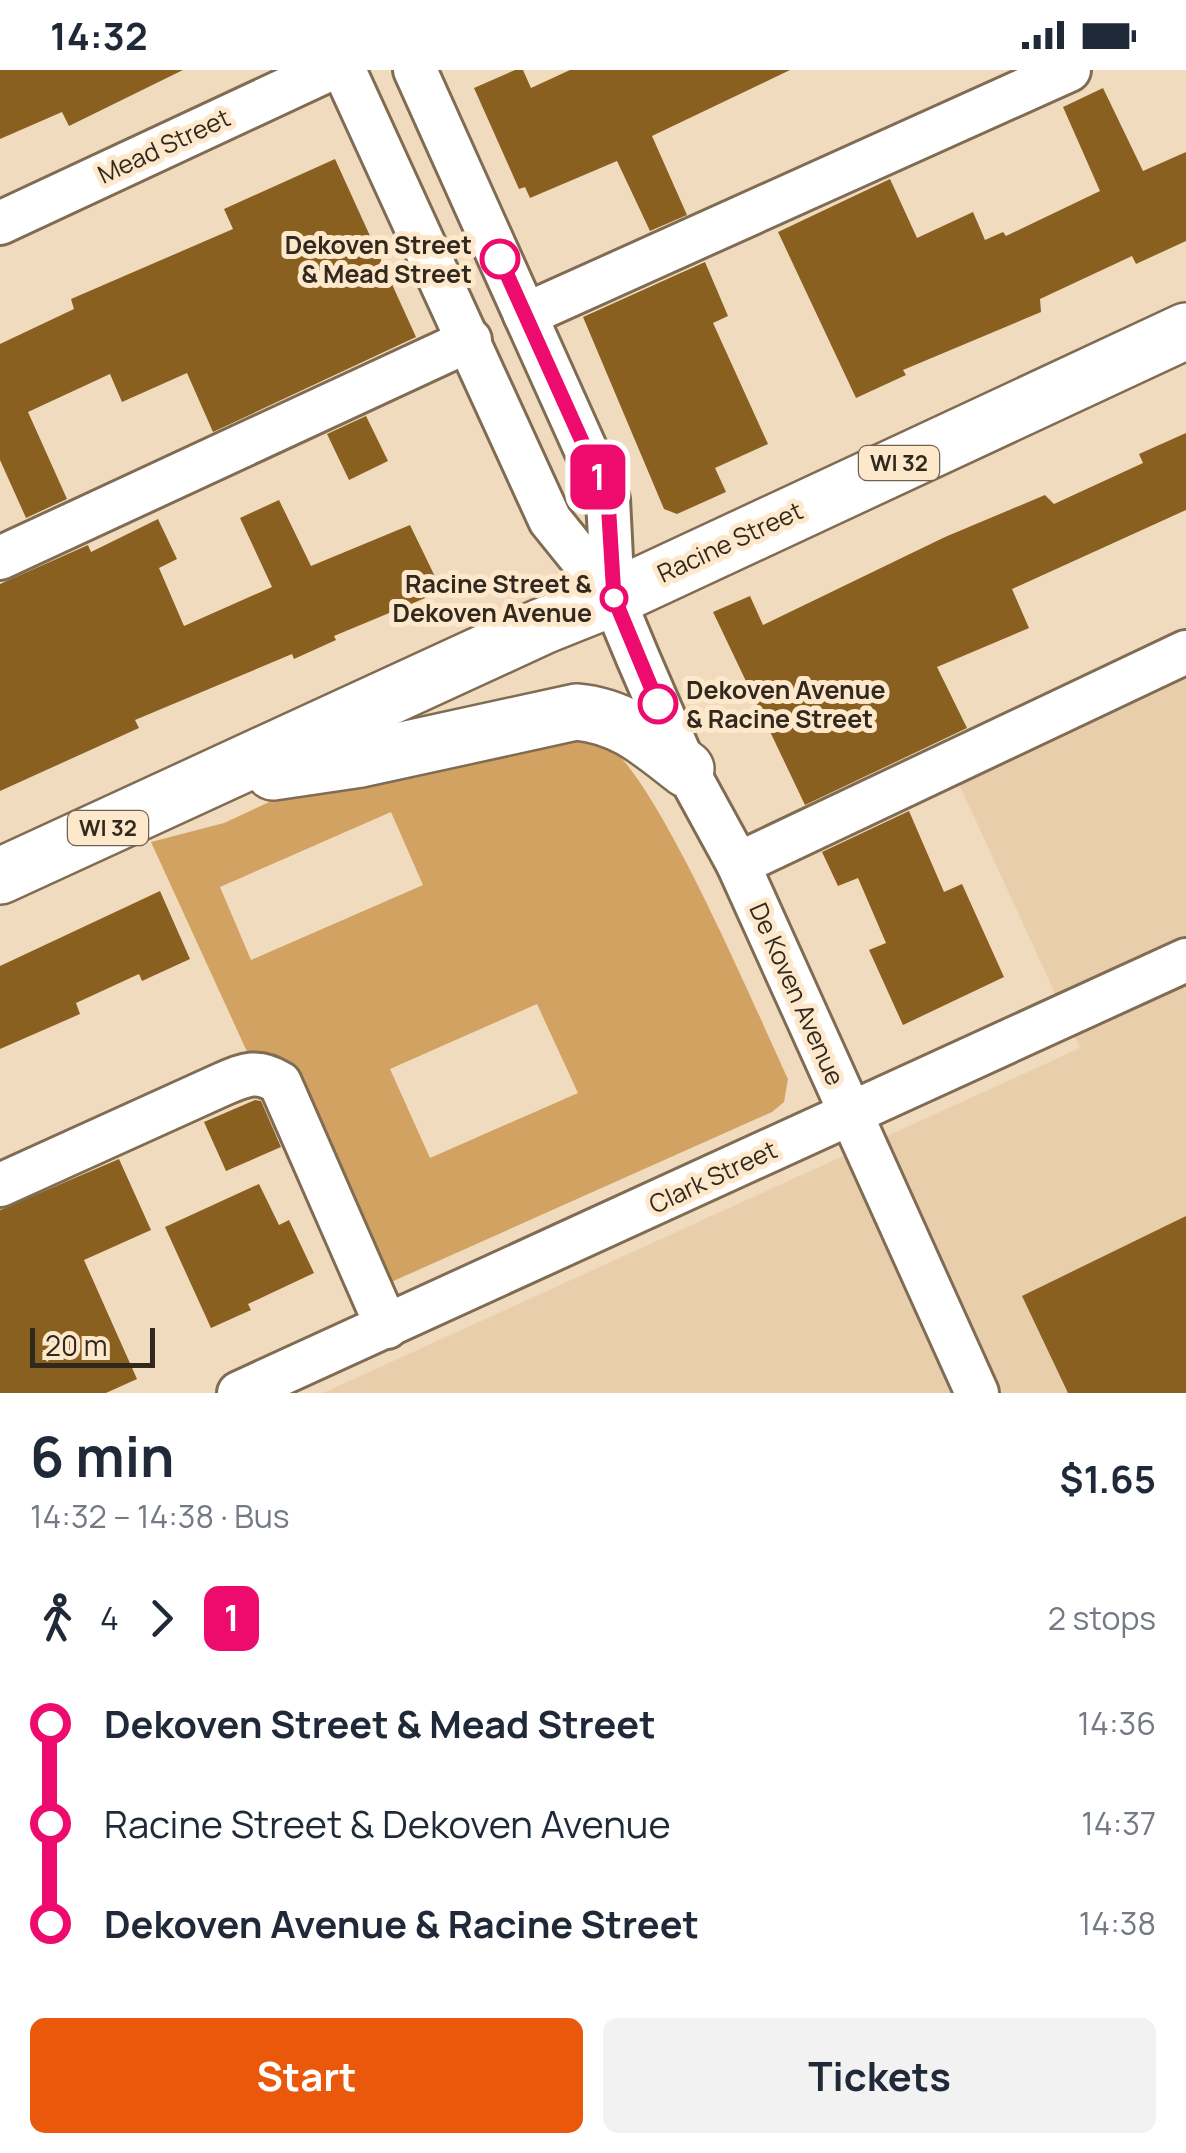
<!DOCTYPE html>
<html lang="en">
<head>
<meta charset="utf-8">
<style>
	body { margin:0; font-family:Manrope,sans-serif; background:#f2f2f3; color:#1f2937; height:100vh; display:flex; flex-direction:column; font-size:38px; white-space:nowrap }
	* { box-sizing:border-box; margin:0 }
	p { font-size:32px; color:#747a83 }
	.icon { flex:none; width:55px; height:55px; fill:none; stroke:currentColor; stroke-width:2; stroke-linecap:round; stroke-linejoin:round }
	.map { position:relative; height:1323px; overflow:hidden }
	.side { display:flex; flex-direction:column; background:#fff; flex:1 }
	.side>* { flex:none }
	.badge { padding:0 20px; border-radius:15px; font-size:35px; line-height:65px }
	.scale { position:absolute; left:30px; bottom:25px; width:125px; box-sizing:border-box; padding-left:10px; border:5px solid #32291e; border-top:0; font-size:28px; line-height:35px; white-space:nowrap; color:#32291e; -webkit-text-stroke:8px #fee8cb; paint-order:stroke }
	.map>.badge { position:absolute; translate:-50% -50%; box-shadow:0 0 0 5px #fff }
	.legs { display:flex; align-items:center; gap:15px; height:110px; padding:0 30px; font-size:32px }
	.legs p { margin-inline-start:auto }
	.headline { display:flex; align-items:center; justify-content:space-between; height:170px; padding:0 30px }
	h1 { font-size:55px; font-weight:700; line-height:75px }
	.cta { display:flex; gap:20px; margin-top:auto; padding:20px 30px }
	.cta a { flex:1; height:115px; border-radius:15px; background:#ea580c; color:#fff; font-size:40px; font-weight:700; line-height:115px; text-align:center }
	.cta a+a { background:#f2f2f3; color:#1f2937 }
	ul { padding:0 30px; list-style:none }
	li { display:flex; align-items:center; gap:35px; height:100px; font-size:38px }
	li i { display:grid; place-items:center; width:15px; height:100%; margin:0 12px; background:currentColor }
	li i::after { content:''; width:25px; height:25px; margin:-12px; border:8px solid; border-radius:50%; background:#fff }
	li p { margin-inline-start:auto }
	li:first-child i { background:linear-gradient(#0000 50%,currentColor 0) }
	li:last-child i { background:linear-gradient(currentColor 50%,#0000 0) }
	.status { display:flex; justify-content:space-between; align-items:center; height:70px; padding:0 50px; background:#fff; direction:ltr }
	.status svg { height:28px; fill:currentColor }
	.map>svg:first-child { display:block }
	.built { fill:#e9ceab }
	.green { fill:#d1a261; fill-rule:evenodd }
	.building { fill:#8a6021 }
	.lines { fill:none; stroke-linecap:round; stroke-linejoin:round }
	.minor-casing { stroke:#806c53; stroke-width:48 }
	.major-casing { stroke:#806c53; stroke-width:60 }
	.minor { stroke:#fff; stroke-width:42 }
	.major { stroke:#fff; stroke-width:55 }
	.line-1-casing { stroke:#fff; stroke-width:22 }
	.line-1 { stroke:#ed0b6d; stroke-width:15 }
	.stop-1-dot { fill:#fff; stroke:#ed0b6d; stroke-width:5 }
	.labels { text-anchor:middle; stroke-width:10; stroke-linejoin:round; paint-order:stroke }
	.shield { fill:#fee8cb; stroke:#6f6252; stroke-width:2.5 }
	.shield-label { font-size:22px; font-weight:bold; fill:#32291e }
	.street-label { font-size:25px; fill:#32291e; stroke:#fee8cb }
	.stop-label { font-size:25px; font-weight:bold; fill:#32291e; stroke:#fee8cb; text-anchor:end }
</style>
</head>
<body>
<div class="status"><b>14:32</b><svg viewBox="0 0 49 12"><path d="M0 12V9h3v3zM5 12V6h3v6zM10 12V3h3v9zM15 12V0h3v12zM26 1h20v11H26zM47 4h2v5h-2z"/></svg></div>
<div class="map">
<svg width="1186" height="1323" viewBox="0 0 1186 1323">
	<rect width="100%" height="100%" fill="#f1dbbe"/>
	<path class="built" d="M 1186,595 L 1186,1323 L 323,1323 L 1080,978 L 954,703 Z"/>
	<path class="green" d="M 523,664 C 546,666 577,663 599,670 C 650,687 760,950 788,1009 L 784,1032 L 772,1042 L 380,1217 L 284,994 L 271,986 L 249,986 L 151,772 L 224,753 L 280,727 ZM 391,742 L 423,815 L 251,890 L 220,817 ZM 537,934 L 578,1023 L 430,1088 L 390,999 Z"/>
	<g class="building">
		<path d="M 0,0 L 183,0 L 69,56 L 62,42 L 0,69 Z"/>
		<path d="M 515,0 L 523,0 L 531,18 L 570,0 L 790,0 L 652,66 L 687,145 L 650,161 L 617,91 L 530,128 L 525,117 L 519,119 L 474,18 Z"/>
		<path d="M 1103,18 L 1143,101 L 1186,82 L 1186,171 L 1136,194 L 1132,186 L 1040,229 L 1041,242 L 903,300 L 906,305 L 856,328 L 778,162 L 890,109 L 917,168 L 973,142 L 985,170 L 1003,162 L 1006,166 L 1100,121 L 1063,37 Z"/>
		<path d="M 335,89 L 416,267 L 213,362 L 187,303 L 122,332 L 110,304 L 28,342 L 67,429 L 26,448 L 0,390 L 0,274 L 74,239 L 71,229 L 233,159 L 224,139 Z"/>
		<path d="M 705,192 L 728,246 L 713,253 L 768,374 L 715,398 L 726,422 L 677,444 L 664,439 L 583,247 Z"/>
		<path d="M 366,346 L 388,391 L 349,410 L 327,364 Z"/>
		<path d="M 1186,363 L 1186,440 L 1012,519 L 1029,558 L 937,597 L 967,658 L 805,735 L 713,542 L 750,526 L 763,555 L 945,467 L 1045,425 L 1054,434 L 1143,393 L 1139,384 Z"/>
		<path d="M 279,430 L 311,496 L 410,455 L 442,521 L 334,566 L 336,570 L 294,589 L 292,584 L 135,650 L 139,658 L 0,721 L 0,514 L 88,475 L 91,482 L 158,449 L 177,489 L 159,498 L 184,556 L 272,517 L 240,448 Z"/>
		<path d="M 909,741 L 944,822 L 962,814 L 1004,907 L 903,955 L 869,880 L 886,873 L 858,808 L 838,816 L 822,782 Z"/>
		<path d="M 160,821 L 190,889 L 142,911 L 139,904 L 76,933 L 80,944 L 0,979 L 0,896 Z"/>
		<path d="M 255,1030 L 261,1031 L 281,1077 L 226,1101 L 204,1052 Z"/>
		<path d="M 119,1089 L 151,1160 L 84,1190 L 137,1309 L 106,1323 L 0,1323 L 0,1140 Z"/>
		<path d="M 259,1114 L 279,1155 L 289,1150 L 314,1203 L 248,1234 L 251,1240 L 211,1258 L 165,1157 Z"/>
		<path d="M 1186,1146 L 1186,1323 L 1068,1323 L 1022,1226 Z"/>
	</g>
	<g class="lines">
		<g class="minor-casing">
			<g id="minor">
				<path d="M 344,0 L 550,450 L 613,528"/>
				<path d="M 415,0 L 608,429 L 613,528 L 638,588 L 686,699 L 738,794 L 977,1323"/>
				<path d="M 0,153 L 328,0"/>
				<path d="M 525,245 L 1069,0"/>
				<path d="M 0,488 L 470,270"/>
				<path d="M 738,794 L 1186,582"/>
				<path d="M 0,1115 L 223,1014 C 246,1004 258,999 280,1013 L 387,1257"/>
				<path d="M 239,1323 L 1186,890"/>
			</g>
		</g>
		<g class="major-casing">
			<g id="major">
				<path d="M 273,702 L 361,689 L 576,642 C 623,646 650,671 686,699"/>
				<path d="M 0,806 L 543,556 L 613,528 L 1186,261"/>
			</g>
		</g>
		<use href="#minor" class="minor"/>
		<use href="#major" class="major"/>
	</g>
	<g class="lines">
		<g class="line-1-casing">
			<path id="line-1" d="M 500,189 L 608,429 L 614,528 L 658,634"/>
		</g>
		<use href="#line-1" class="line-1"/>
	</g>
	<g class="stop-1-dot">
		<circle cx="500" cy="189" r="18"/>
		<circle cx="614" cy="528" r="12"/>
		<circle cx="658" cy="634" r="18"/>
	</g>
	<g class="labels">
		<g class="shield">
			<rect x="859" y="376" width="80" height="34" rx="8"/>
			<rect x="68" y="741" width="80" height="34" rx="8"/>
		</g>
		<g class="shield-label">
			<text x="899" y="401">WI 32</text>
			<text x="108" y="766">WI 32</text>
		</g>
		<g class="street-label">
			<text transform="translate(164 76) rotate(-25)" y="9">Mead Street</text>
			<text transform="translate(730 472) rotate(-25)" y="9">Racine Street</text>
			<text transform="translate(797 924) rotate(66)" y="9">De Koven Avenue</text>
			<text transform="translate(713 1107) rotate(-25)" y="9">Clark Street</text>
		</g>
		<g class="stop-label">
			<text x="472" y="184">Dekoven Street<tspan x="472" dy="29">&amp; Mead Street</tspan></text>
			<text x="592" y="523">Racine Street &amp;<tspan x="592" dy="29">Dekoven Avenue</tspan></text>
			<text x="686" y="629" text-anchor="start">Dekoven Avenue<tspan x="686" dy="29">&amp; Racine Street</tspan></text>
		</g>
	</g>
</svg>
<div class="scale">20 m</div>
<b class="badge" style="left:598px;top:407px;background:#ed0b6d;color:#fff">1</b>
</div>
<section class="side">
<div class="headline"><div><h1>6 min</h1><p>14:32 – 14:38 · Bus</p></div><b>$1.65</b></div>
<div class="legs"><svg class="icon" aria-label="walk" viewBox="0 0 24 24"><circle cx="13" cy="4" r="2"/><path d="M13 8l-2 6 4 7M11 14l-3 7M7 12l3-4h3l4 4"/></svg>4<svg class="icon" aria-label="forward" viewBox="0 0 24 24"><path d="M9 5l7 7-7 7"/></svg><b class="badge" style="background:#ed0b6d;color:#fff">1</b><p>2 stops</p></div>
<ul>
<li><i style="color:#ed0b6d"></i><b>Dekoven Street &amp; Mead Street</b><p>14:36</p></li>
<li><i style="color:#ed0b6d"></i><span>Racine Street &amp; Dekoven Avenue</span><p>14:37</p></li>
<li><i style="color:#ed0b6d"></i><b>Dekoven Avenue &amp; Racine Street</b><p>14:38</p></li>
</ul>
<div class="cta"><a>Start</a><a>Tickets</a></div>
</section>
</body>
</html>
